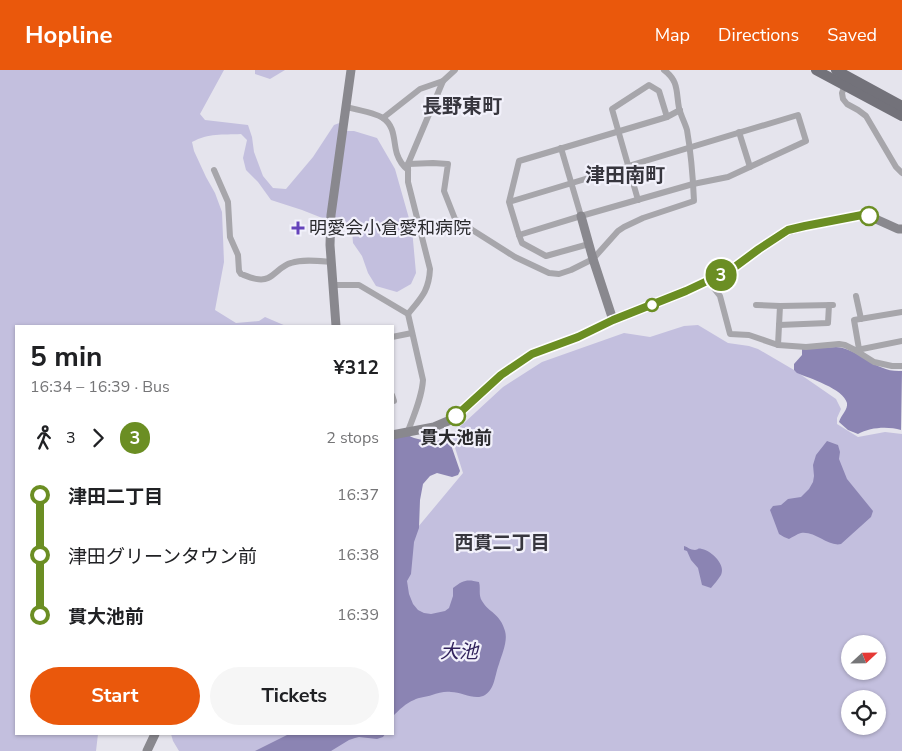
<!DOCTYPE html>
<html lang="en">
<head>
<meta charset="utf-8">
<style>
	body { margin:0; font-family:"Nunito Sans","Noto Sans JP",sans-serif; background:#f6f6f6; color:#202124; height:100vh; display:flex; flex-direction:column; font-size:19px; white-space:nowrap }
	* { box-sizing:border-box; margin:0 }
	p { font-size:16px; color:#757577 }
	.icon { flex:none; width:28px; height:28px; fill:none; stroke:currentColor; stroke-width:2; stroke-linecap:round; stroke-linejoin:round }
	.map { position:relative; flex:1; overflow:hidden }
	.side { position:absolute; left:15px; top:255px; width:379px; height:410px; display:flex; flex-direction:column; background:#fff; border-radius:0px; box-shadow:0 1px 4px #0004 }
	.side>* { flex:none }
	.badge { padding:0 10px; border-radius:16px; font-size:18px; line-height:32px }
	.needle { width:32px; rotate:68deg }
	.tools { position:absolute; left:841px; top:565px; display:grid; gap:10px }
	.tools a { display:grid; place-items:center; width:45px; height:45px; border-radius:50%; background:#fff; box-shadow:0 1px 4px #0004; font-size:25px }
	.map>.badge { position:absolute; translate:-50% -50%; box-shadow:0 0 0 2px #fff }
	.legs { display:flex; align-items:center; gap:8px; height:55px; padding:0 15px; font-size:16px }
	.legs p { margin-inline-start:auto }
	.headline { display:flex; align-items:center; justify-content:space-between; height:85px; padding:0 15px }
	h1 { font-size:28px; font-weight:700; line-height:38px }
	.button { display:flex; gap:10px; margin-top:auto; padding:10px 15px }
	.button a { flex:1; height:58px; border-radius:30px; background:#ea580c; color:#fff; font-size:20px; font-weight:700; line-height:58px; text-align:center }
	.button a+a { background:#f6f6f6; color:#202124 }
	ul { padding:0 15px; list-style:none }
	li { display:flex; align-items:center; gap:18px; height:60px; font-size:19px }
	li i { display:grid; place-items:center; width:8px; height:100%; margin:0 6px; background:currentColor }
	li i::after { content:''; width:12px; height:12px; margin:-6px; border:4px solid; border-radius:50%; background:#fff }
	li p { margin-inline-start:auto }
	li:first-child i { background:linear-gradient(#0000 50%,currentColor 0) }
	li:last-child i { background:linear-gradient(currentColor 50%,#0000 0) }
	header { display:flex; align-items:center; gap:30px; box-sizing:border-box; height:70px; padding:0 25px; background:#ea580c; color:#fff }
	header strong { font-size:24px }
	nav { display:flex; gap:28px; margin-inline-start:auto; font-size:18px }
	.map>svg:first-child { display:block }
	.green { fill:#c3bfde; fill-rule:evenodd }
	.water { fill:#8b84b3 }
	.lines { fill:none; stroke-linecap:round; stroke-linejoin:round }
	.street { stroke:#a7a6ab; stroke-width:6 }
	.secondary { stroke:#89888e; stroke-width:9 }
	.primary { stroke:#73727a; stroke-width:10 }
	.line-1-casing { stroke:#fff; stroke-width:11 }
	.line-1 { stroke:#6b8e23; stroke-width:8 }
	.stop-1-dot { fill:#fff; stroke:#6b8e23; stroke-width:2.5 }
	.poi-dot { fill:#6543bb; stroke:#f2f1fb; stroke-width:2 }
	.labels { text-anchor:middle; stroke-width:4.5; stroke-linejoin:round; paint-order:stroke }
	.poi-label { font-size:18px; fill:#2a2a2d; stroke:#f2f1fb; text-anchor:start }
	.stop-label { font-size:18px; font-weight:bold; fill:#2a2a2d; stroke:#f2f1fb }
	.neighbourhood-label { font-size:19px; font-weight:bold; fill:#37363e; stroke:#f2f1fb }
	.water-label { font-size:19px; font-style:italic; fill:#31225c; stroke:#f2f1fb }
	.quarter-label { font-size:20px; font-weight:bold; fill:#37363e; stroke:#f2f1fb }
</style>
</head>
<body>
<header>
<strong>Hopline</strong>
<nav><a>Map</a><a>Directions</a><a>Saved</a></nav>
</header>
<div class="map">
<svg width="902" height="681" viewBox="0 0 902 681">
	<rect width="100%" height="100%" fill="#e5e4ed"/>
	<g class="green">
		<path d="M 0,0 L 224,0 L 200,44 L 205,50 L 248,55 L 252,67 L 254,82 L 263,106 L 273,118 L 286,119 L 313,87 L 334,55 L 342,52 L 345,61 L 354,61 L 377,68 L 395,99 L 412,159 L 416,203 L 411,214 L 397,222 L 376,216 L 368,203 L 362,186 L 353,173 L 352,161 L 345,157 L 302,140 L 271,130 L 258,112 L 246,100 L 243,88 L 247,70 L 241,64 C 222,65 209,63 192,72 L 194,81 L 206,107 L 215,123 L 222,142 L 224,192 L 215,240 L 236,253 L 259,251 L 265,247 L 286,256 L 16,256 L 16,664 L 98,664 L 96,681 L 0,681 Z"/>
		<path d="M 255,0 L 285,0 L 270,9 L 255,4 Z"/>
		<path d="M 698,255 L 728,273 L 749,276 L 758,279 L 794,300 L 836,329 L 841,339 L 837,348 L 837,354 L 858,367 L 885,362 L 902,364 L 902,681 L 179,681 L 173,671 L 171,664 L 392,664 L 393,487 L 463,403 L 451,365 L 503,317 L 542,292 L 624,263 L 650,267 L 684,256 ZM 850,574 L 878,574 L 878,601 L 850,601 ZM 850,629 L 878,629 L 878,656 L 850,656 Z"/>
	</g>
	<g class="water">
		<path d="M 836,277 C 861,279 875,303 902,301 L 901,360 C 888,356 870,357 858,364 L 848,360 L 839,352 C 841,345 848,340 847,333 C 844,319 809,308 797,303 L 794,300 L 794,294 L 802,285 L 802,279 Z"/>
		<path d="M 408,365 C 424,375 441,366 451,375 L 460,401 L 458,405 L 452,407 L 437,403 L 430,406 L 423,414 L 420,430 L 419,458 L 414,472 L 411,504 L 407,511 L 409,524 L 413,534 L 418,540 L 424,543 L 431,544 L 445,541 L 449,538 L 453,526 L 453,518 C 463,510 467,509 479,512 C 481,518 478,525 482,531 C 489,543 500,543 505,561 C 508,571 502,584 499,594 C 495,604 495,619 485,625 C 475,631 462,622 451,622 C 445,621 438,623 432,625 C 426,627 419,627 414,630 C 406,633 399,640 393,646 L 393,368 Z"/>
		<path d="M 827,371 L 838,375 L 840,382 L 839,389 L 847,409 L 873,441 L 871,447 L 841,474 C 828,477 816,461 801,463 C 797,464 793,467 789,469 L 784,467 L 779,464 L 770,440 L 773,436 L 781,435 L 788,429 L 801,427 L 809,419 L 813,412 L 814,406 L 813,395 L 816,385 Z"/>
		<path d="M 684,476 C 688,477 690,480 695,480 C 700,479 697,478 702,479 C 712,481 726,495 721,505 C 718,510 714,514 711,518 L 702,515 L 698,498 L 691,490 L 687,481 L 684,480 Z"/>
		<path d="M 289,664 L 385,664 L 383,667 L 377,669 L 359,667 L 355,668 L 349,670 L 331,681 L 255,681 Z"/>
	</g>
	<g class="lines">
		<g class="street">
			<path d="M 846,12 L 842,23 L 843,29 L 847,34 L 858,40 L 866,46 L 896,97 L 902,103"/>
			<path d="M 346,37 C 355,39 376,43 383,48 C 396,57 393,72 397,84 C 399,90 403,96 408,100"/>
			<path d="M 383,48 L 420,19 L 443,11"/>
			<path d="M 739,62 L 750,97"/>
			<path d="M 561,78 L 581,146"/>
			<path d="M 408,94 L 433,93 L 448,94 L 444,121 L 455,149 L 515,187 L 549,203 L 559,204 L 571,200 L 593,189 L 618,161 L 624,157 L 643,148 L 694,131 C 693,108 691,83 687,60 C 685,53 681,46 679,38 C 676,22 679,11 664,0"/>
			<path d="M 214,100 L 228,132 L 230,167 L 238,185 L 239,201 L 241,204 C 249,207 260,212 268,208 C 276,204 282,195 291,193 C 303,189 318,191 331,192"/>
			<path d="M 638,130 L 612,39 L 649,15 L 659,21 L 667,47"/>
			<path d="M 509,132 L 798,45 L 806,71 L 728,107 L 693,114 L 581,146 L 519,165 L 509,132 L 519,91 L 667,47 L 680,40"/>
			<path d="M 519,165 L 522,173 L 546,186 L 589,174"/>
			<path d="M 708,211 L 720,226 L 730,264 L 749,265 L 778,275 L 806,277 L 839,274 L 845,275 L 855,280 L 874,292 L 892,296 L 902,296"/>
			<path d="M 332,215 L 359,215 L 408,244 L 423,310 C 422,327 414,345 408,361"/>
			<path d="M 856,226 L 861,249"/>
			<path d="M 756,235 L 780,236"/>
			<path d="M 408,244 C 421,228 429,221 430,199 L 408,112 L 408,94 L 443,11 L 455,0"/>
			<path d="M 779,255 L 828,253 L 829,235"/>
			<path d="M 392,267 L 412,263"/>
			<path d="M 778,275 L 780,236 L 833,235"/>
			<path d="M 859,279 L 854,250 L 902,242"/>
			<path d="M 857,280 L 902,271"/>
			<path d="M 392,325 L 394,331 L 392,331"/>
		</g>
		<g class="secondary">
			<path d="M 581,146 L 593,189 L 613,250"/>
			<path d="M 336,256 L 330,175 L 331,145 L 351,0"/>
			<path d="M 392,365 L 434,357 L 455,348 L 501,305 L 532,284 L 578,267 L 613,250 L 686,221 L 708,211 L 732,199 L 759,179 L 788,161 L 805,156 L 862,145 L 869,146 L 898,159 L 902,159"/>
			<path d="M 147,681 L 155,664"/>
		</g>
		<g class="primary">
			<path d="M 816,0 L 902,46"/>
			<path d="M 836,0 L 902,36"/>
		</g>
	</g>
	<g class="lines">
		<g class="line-1-casing">
			<path id="line-1" d="M 456,346 L 501,305 L 532,284 L 578,267 L 613,250 L 686,221 L 720,205 L 732,199 L 759,179 L 788,160 L 805,156 L 862,145 L 869,146"/>
		</g>
		<use href="#line-1" class="line-1"/>
	</g>
	<g class="stop-1-dot">
		<circle cx="869" cy="146" r="9"/>
		<circle cx="652" cy="235" r="6"/>
		<circle cx="456" cy="346" r="9"/>
	</g>
	<path class="poi-dot" d="M295.5 150.5h5v5h5v5h-5v5h-5v-5h-5v-5h5z"/>
	<g class="labels">
		<g class="poi-label">
			<text x="309" y="164">明愛会小倉愛和病院</text>
		</g>
		<g class="stop-label">
			<text x="456" y="374">貫大池前</text>
		</g>
		<g class="neighbourhood-label">
			<text x="502" y="479">西貫二丁目</text>
		</g>
		<g class="water-label">
			<text x="459" y="588">大池</text>
		</g>
		<g class="quarter-label">
			<text x="462" y="43">長野東町</text>
			<text x="625" y="112">津田南町</text>
		</g>
	</g>
</svg>
<div class="tools">
<a><svg class="needle" viewBox="-14 -14 28 28"><path d="M0-13l5 13h-10z" fill="#e53935"/><path d="M0 13l5-13h-10z" fill="#757577"/></svg></a>
<a><svg class="icon" aria-label="locate" viewBox="0 0 24 24"><circle cx="12" cy="12" r="6"/><path d="M12 2v4M12 18v4M2 12h4M18 12h4"/></svg></a>
</div>
<b class="badge" style="left:721px;top:205px;background:#6b8e23;color:#fff">3</b>
<section class="side">
<div class="headline"><div><h1>5 min</h1><p>16:34 – 16:39 · Bus</p></div><b>¥312</b></div>
<div class="legs"><svg class="icon" aria-label="walk" viewBox="0 0 24 24"><circle cx="13" cy="4" r="2"/><path d="M13 8l-2 6 4 7M11 14l-3 7M7 12l3-4h3l4 4"/></svg>3<svg class="icon" aria-label="forward" viewBox="0 0 24 24"><path d="M9 5l7 7-7 7"/></svg><b class="badge" style="background:#6b8e23;color:#fff">3</b><p>2 stops</p></div>
<ul>
<li><i style="color:#6b8e23"></i><b>津田二丁目</b><p>16:37</p></li>
<li><i style="color:#6b8e23"></i><span>津田グリーンタウン前</span><p>16:38</p></li>
<li><i style="color:#6b8e23"></i><b>貫大池前</b><p>16:39</p></li>
</ul>
<div class="button"><a>Start</a><a>Tickets</a></div>
</section>
</div>
</body>
</html>
